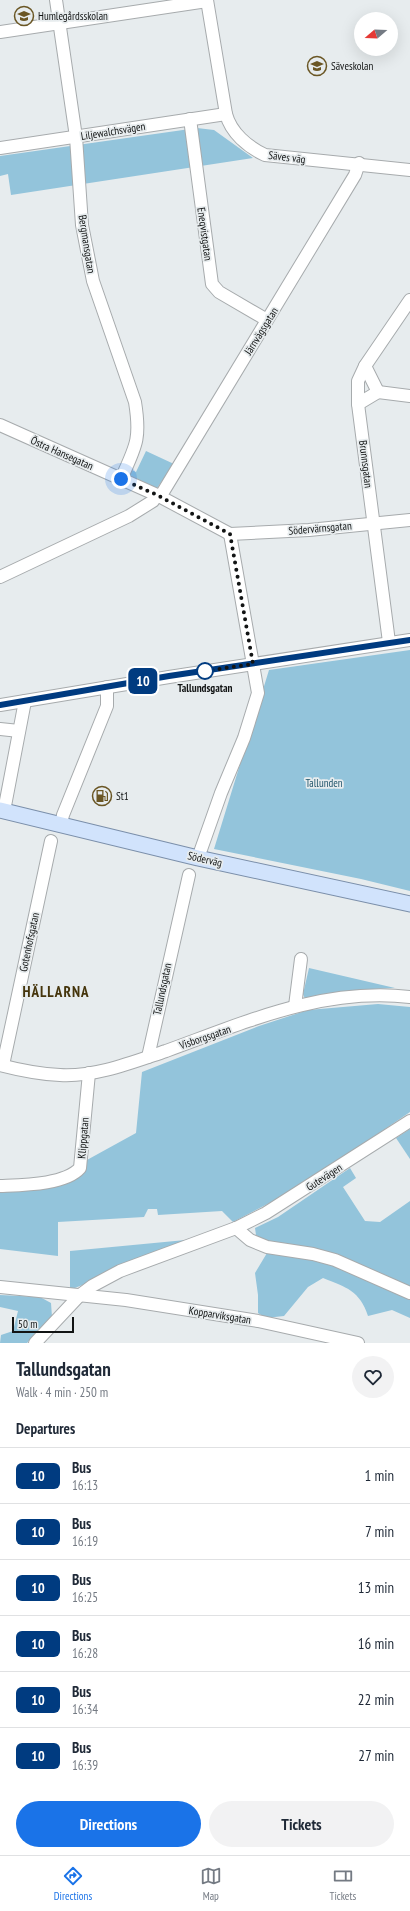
<!DOCTYPE html>
<html lang="en">
<head>
<meta charset="utf-8">
<style>
	body { margin:0; font-family:"PT Sans Narrow",sans-serif; background:#f2f2f3; color:#1f2937; height:100vh; display:flex; flex-direction:column; font-size:15px; white-space:nowrap }
	* { box-sizing:border-box; margin:0 }
	p { font-size:13px; color:#747a83 }
	.icon { flex:none; width:22px; height:22px; fill:none; stroke:currentColor; stroke-width:2; stroke-linecap:round; stroke-linejoin:round }
	.map { position:relative; height:1343px; overflow:hidden }
	.panel { display:flex; flex-direction:column; background:#fff; flex:1 }
	.panel>* { flex:none }
	.badge { padding:0 8px; border-radius:6px; font-size:14px; line-height:26px }
	.needle { width:26px; rotate:251deg }
	.controls { position:absolute; left:354px; top:12px; display:grid; gap:8px }
	.controls a { display:grid; place-items:center; width:44px; height:44px; border-radius:50%; background:#fff; box-shadow:0 4px 16px #0002; font-size:20px }
	.scale { position:absolute; left:12px; bottom:10px; width:62px; box-sizing:border-box; padding-left:4px; border:2px solid #121414; border-top:0; font-size:11px; line-height:14px; white-space:nowrap; color:#121414; -webkit-text-stroke:3px #e7ecee; paint-order:stroke }
	.you { position:absolute; width:20px; height:20px; margin:-10px; border:3px solid #fff; border-radius:50%; background:#1a73e8; box-shadow:0 0 0 6px #1a73e833 }
	.map>.badge { position:absolute; translate:-50% -50%; box-shadow:0 0 0 2px #fff }
	h2 { padding:0 16px; font-size:15px; line-height:36px }
	.round { display:grid; place-items:center; flex:none; width:42px; height:42px; border-radius:21px; background:#f2f2f3 }
	.head { display:flex; align-items:center; justify-content:space-between; height:68px; padding:0 16px }
	h1 { font-size:19px; font-weight:600; line-height:30px }
	.cta { display:flex; gap:8px; margin-top:auto; padding:8px 16px }
	.cta a { flex:1; height:46px; border-radius:24px; background:#1a73e8; color:#fff; font-size:16px; font-weight:600; line-height:46px; text-align:center }
	.cta a+a { background:#f2f2f3; color:#1f2937 }
	ul { padding:0; list-style:none }
	li { display:flex; align-items:center; gap:12px; height:56px; padding:0 16px; border-top:1px solid #e0e1e3 }
	li div { flex:1 }
	li b { display:block; font-size:15px }
	li em { font-style:normal }
	li .badge { min-width:44px; font-weight:700; text-align:center }
	.dock { display:flex; justify-content:space-around; align-items:center; height:56px; border-top:1px solid #e0e1e3; background:#fff; font-size:11px; color:#747a83 }
	.dock a { display:grid; justify-items:center; gap:2px }
	.dock .on { color:#1a73e8 }
	.map>svg:first-child { display:block }
	.green { fill:#93c4db }
	.lines { fill:none; stroke-linecap:round; stroke-linejoin:round }
	.minor-casing { stroke:#a7abad; stroke-width:14 }
	.major-casing { stroke:#7b8faa; stroke-width:17 }
	.minor { stroke:#fff; stroke-width:12 }
	.major { stroke:#d1e3fc; stroke-width:15 }
	.line-casing { stroke:#fff; stroke-width:9 }
	.line { stroke:#003b80; stroke-width:6 }
	.walk { stroke:#121414; stroke-width:4; stroke-dasharray:0 7.2 }
	.stop-dot { fill:#fff; stroke:#003b80; stroke-width:2 }
	.labels { text-anchor:middle; stroke-width:3.5; stroke-linejoin:round; paint-order:stroke }
	.poi-label { font-size:11px; fill:#121414; stroke:#e7ecee; text-anchor:start }
	.street-label { font-size:11px; fill:#121414; stroke:#e7ecee }
	.stop-label { font-size:11px; font-weight:bold; fill:#121414; stroke:#e7ecee }
	.park-label { font-size:11px; fill:#1f546a; stroke:#e7ecee }
	.district-label { font-size:15px; font-weight:bold; letter-spacing:1px; fill:#45350c; stroke:#e7ecee }
</style>
</head>
<body>
<div class="map">
<svg width="410" height="1343" viewBox="0 0 410 1343">
	<rect width="100%" height="100%" fill="#e7ecee"/>
	<g class="green">
		<path d="M 197,128 L 214,130 L 253,158 L 11,195 L 8,174 L 0,176 L 0,156 Z"/>
		<path d="M 146,451 L 174,464 L 157,488 L 127,475 L 130,469 L 136,472 Z"/>
		<path d="M 410,650 L 410,891 L 361,879 L 214,849 L 269,670 Z"/>
		<path d="M 309,968 L 395,988 C 364,989 335,991 305,999 L 303,994 Z"/>
		<path d="M 378,1004 L 410,1007 L 410,1112 L 300,1187 L 233,1222 L 222,1211 L 158,1215 L 157,1209 L 148,1209 L 144,1217 L 58,1222 L 58,1256 L 0,1249 L 0,1191 L 36,1188 L 136,1133 L 142,1072 L 259,1026 L 308,1010 Z"/>
		<path d="M 410,1129 L 410,1159 L 396,1138 Z"/>
		<path d="M 350,1168 L 356,1178 L 343,1187 L 365,1221 L 380,1222 L 410,1201 L 410,1318 L 392,1310 L 368,1316 C 360,1291 346,1287 323,1278 L 308,1287 L 284,1316 L 266,1318 L 258,1313 L 258,1295 L 255,1273 L 267,1253 L 265,1241 L 256,1235 L 255,1228 L 278,1217 Z"/>
		<path d="M 196,1239 L 70,1290 L 70,1251 Z"/>
		<path d="M 0,1295 L 40,1297 L 51,1303 L 52,1317 L 27,1343 L 0,1343 L 1,1335 L 13,1331 L 18,1311 L 0,1307 Z"/>
	</g>
	<g class="lines">
		<g class="minor-casing">
			<g id="minor">
				<path d="M 56,0 L 76,137 L 82,225 L 93,281 L 135,402 C 141,439 136,446 121,479"/>
				<path d="M 207,0 L 226,114 C 231,133 248,147 265,155 L 410,170"/>
				<path d="M 0,32 L 207,1"/>
				<path d="M 190,119 L 212,284 L 219,292 L 267,320"/>
				<path d="M 0,148 L 226,114"/>
				<path d="M 378,392 L 410,396"/>
				<path d="M 358,404 L 378,392 L 365,366"/>
				<path d="M 0,425 L 157,495 L 230,534"/>
				<path d="M 160,497 L 355,175 L 359,163"/>
				<path d="M 230,534 L 309,530 L 410,520"/>
				<path d="M 0,577 L 129,516 L 153,501 L 157,495"/>
				<path d="M 389,642 L 358,404 L 358,381 L 365,366 L 410,300"/>
				<path d="M 0,705 L 169,677 L 410,640"/>
				<path d="M 0,729 L 19,731"/>
				<path d="M 4,811 L 25,701"/>
				<path d="M 61,824 L 63,815 L 107,706 L 107,687"/>
				<path d="M 198,858 L 221,793 L 244,738 L 258,693 L 230,534"/>
				<path d="M 295,1006 L 301,959"/>
				<path d="M 148,1057 L 189,875"/>
				<path d="M 0,1065 C 19,1070 40,1074 60,1075 C 96,1077 133,1062 166,1051 C 246,1022 323,987 410,997"/>
				<path d="M 3,1065 L 51,841"/>
				<path d="M 0,1186 C 22,1185 65,1185 80,1168 L 89,1073"/>
				<path d="M 236,1228 L 250,1240 L 267,1247 L 313,1254 L 335,1260 L 410,1293"/>
				<path d="M 0,1287 L 126,1300 L 258,1321 L 358,1343"/>
				<path d="M 35,1343 L 80,1295 L 92,1286 L 120,1271 L 236,1228 L 266,1213 L 410,1121"/>
			</g>
		</g>
		<g class="major-casing">
			<path id="major" d="M 0,810 L 198,858 L 410,904"/>
		</g>
		<use href="#minor" class="minor"/>
		<use href="#major" class="major"/>
	</g>
	<g class="lines">
		<g class="line-casing">
			<path id="line" d="M 0,705 L 169,676 L 410,640"/>
		</g>
		<use href="#line" class="line"/>
		<path class="walk" d="M 121,479 L 157,495 L 230,534 L 253,664 L 205,671"/>
	</g>
	<defs>
		<g id="school-ring" transform="scale(1)"><circle r="9.5" fill="#e7ecee" stroke="#6a5624" stroke-width="1.5"/><path d="M0-5L7-2L0 1L-7-2ZM-4 1L0 2.5L4 1V4Q0 6-4 4Z" fill="#6a5624"/></g>
		<g id="fuel-ring" transform="scale(1)"><circle r="9.5" fill="#e7ecee" stroke="#6a5624" stroke-width="1.5"/><path d="M-5.5-6h7V0h2V4h1.3V-2.5L3-4.5l.8-.8L6-3V5H2.5V1h-1V6h-7ZM-4.2-4.7v3.2H.2V-4.7Z" fill="#6a5624"/></g>
	</defs>
	<g fill-rule="evenodd">
		<use href="#school-ring" x="24" y="16"/>
		<use href="#school-ring" x="317" y="66"/>
		<use href="#fuel-ring" x="102" y="796"/>
	</g>
	<circle class="stop-dot" cx="205" cy="671" r="8"/>
	<g class="labels">
		<g class="poi-label">
			<text x="38" y="20">Humlegårdsskolan</text>
			<text x="331" y="70">Säveskolan</text>
			<text x="116" y="800">St1</text>
		</g>
		<g class="street-label">
			<text transform="translate(113 131) rotate(-9)" y="4">Liljewalchsvägen</text>
			<text transform="translate(287 157) rotate(7)" y="4">Säves väg</text>
			<text transform="translate(205 234) rotate(82)" y="4">Eneqvistgatan</text>
			<text transform="translate(87 244) rotate(81)" y="4">Bergmansgatan</text>
			<text transform="translate(261 331) rotate(-58)" y="4">Järnvägsgatan</text>
			<text transform="translate(62 453) rotate(24)" y="4">Östra Hansegatan</text>
			<text transform="translate(366 464) rotate(83)" y="4">Brunnsgatan</text>
			<text transform="translate(320 528) rotate(-5)" y="4">Södervärnsgatan</text>
			<text transform="translate(205 859) rotate(13)" y="4">Söderväg</text>
			<text transform="translate(29 942) rotate(-78)" y="4">Gotenhofsgatan</text>
			<text transform="translate(162 989) rotate(-78)" y="4">Tallundsgatan</text>
			<text transform="translate(205 1037) rotate(-19)" y="4">Visborgsgatan</text>
			<text transform="translate(83 1138) rotate(-85)" y="4">Klippgatan</text>
			<text transform="translate(324 1177) rotate(-33)" y="4">Gutevägen</text>
			<text transform="translate(220 1315) rotate(9)" y="4">Kopparviksgatan</text>
		</g>
		<g class="stop-label">
			<text x="205" y="692">Tallundsgatan</text>
		</g>
		<g class="park-label">
			<text x="324" y="787">Tallunden</text>
		</g>
		<g class="district-label">
			<text x="56" y="997">HÄLLARNA</text>
		</g>
	</g>
</svg>
<div class="controls">
<a><svg class="needle" viewBox="-14 -14 28 28"><path d="M0-13l5 13h-10z" fill="#e53935"/><path d="M0 13l5-13h-10z" fill="#747a83"/></svg></a>
</div>
<div class="scale">50 m</div>
<div class="you" style="left:121px;top:479px"></div>
<b class="badge" style="left:143px;top:681px;background:#003b80;color:#fff">10</b>
</div>
<section class="panel">
<div class="head"><div><h1>Tallundsgatan</h1><p>Walk · 4 min · 250 m</p></div><a class="round"><svg class="icon" aria-label="heart" viewBox="0 0 24 24"><path d="M12 20l-8-8c-3-5 5-10 8-4 3-6 11-1 8 4z"/></svg></a></div>
<h2>Departures</h2>
<ul>
<li><span class="badge" style="background:#003b80;color:#fff">10</span><div><b>Bus</b><p>16:13</p></div><em>1 min</em></li>
<li><span class="badge" style="background:#003b80;color:#fff">10</span><div><b>Bus</b><p>16:19</p></div><em>7 min</em></li>
<li><span class="badge" style="background:#003b80;color:#fff">10</span><div><b>Bus</b><p>16:25</p></div><em>13 min</em></li>
<li><span class="badge" style="background:#003b80;color:#fff">10</span><div><b>Bus</b><p>16:28</p></div><em>16 min</em></li>
<li><span class="badge" style="background:#003b80;color:#fff">10</span><div><b>Bus</b><p>16:34</p></div><em>22 min</em></li>
<li><span class="badge" style="background:#003b80;color:#fff">10</span><div><b>Bus</b><p>16:39</p></div><em>27 min</em></li>
</ul>
<div class="cta"><a>Directions</a><a>Tickets</a></div>
</section>
<nav class="dock">
<a class="on"><svg class="icon" aria-label="directions" viewBox="0 0 24 24"><path d="M12 3l9 9-9 9-9-9zM9 14v-3h6M13 9l2 2-2 2"/></svg>Directions</a>
<a><svg class="icon" aria-label="map" viewBox="0 0 24 24"><path d="M3 6l6-2 6 2 6-2v14l-6 2-6-2-6 2zM9 4v14M15 6v14"/></svg>Map</a>
<a><svg class="icon" aria-label="tickets" viewBox="0 0 24 24"><path d="M3 7h18v10H3zM15 7v10"/></svg>Tickets</a>
</nav>
</body>
</html>
